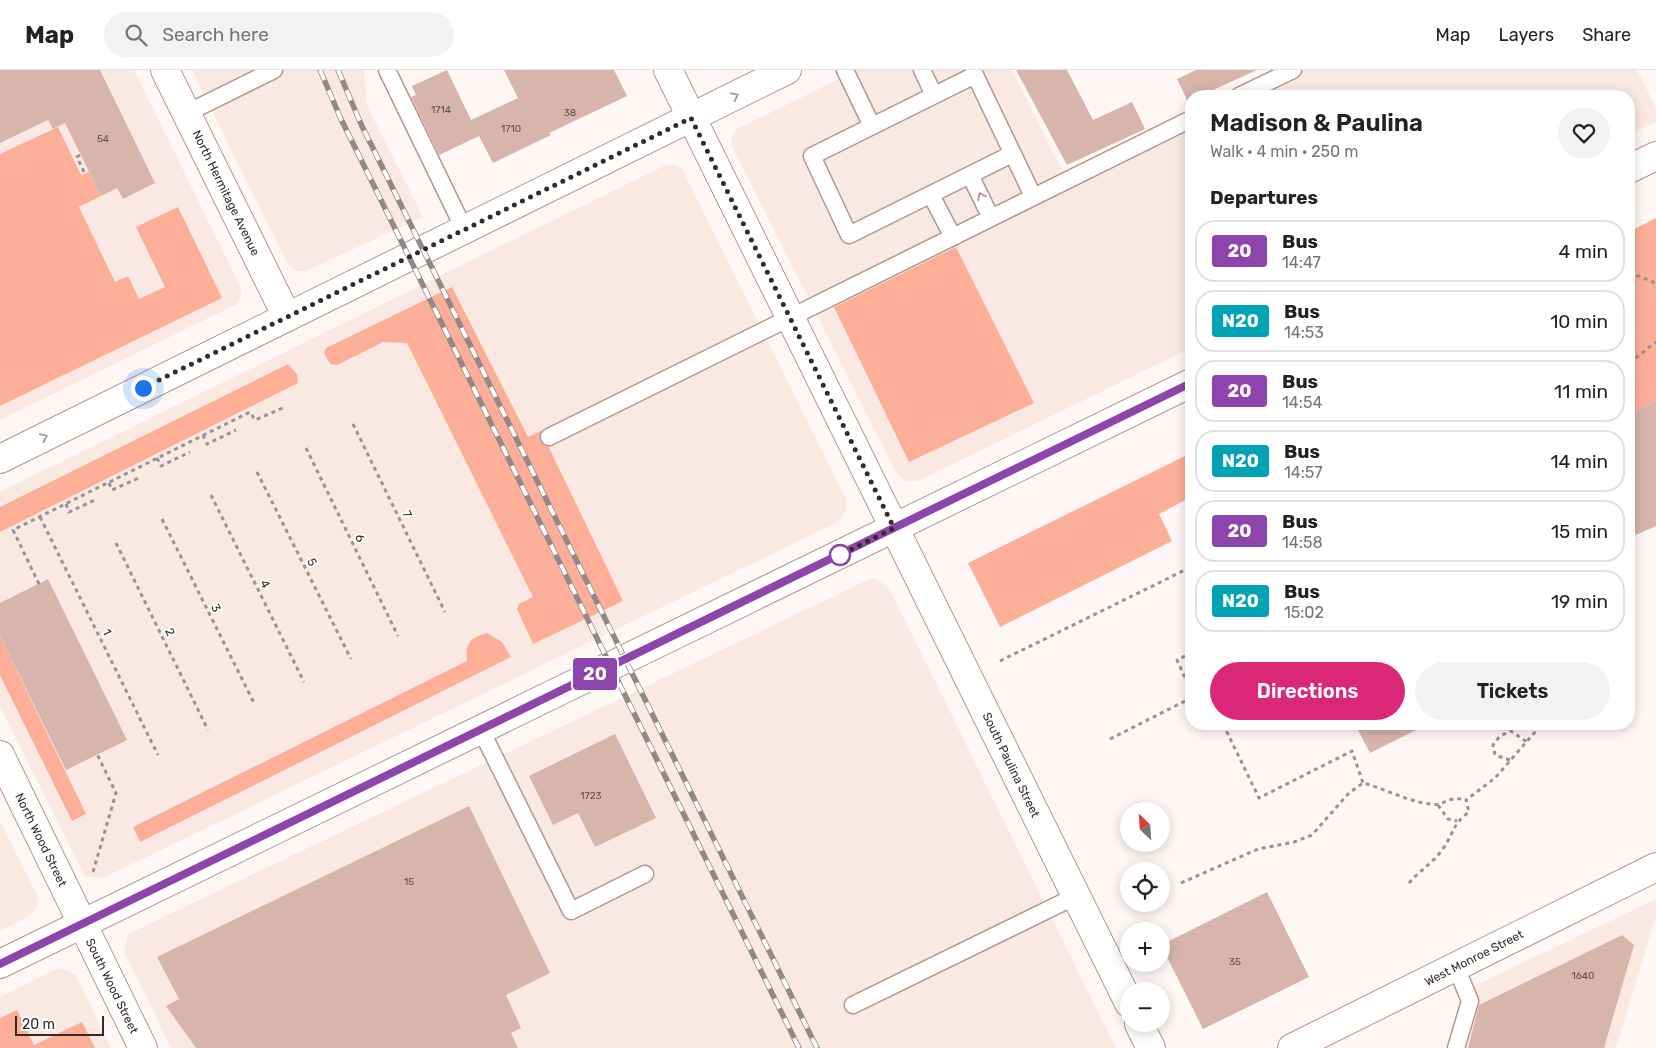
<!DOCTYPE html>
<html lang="en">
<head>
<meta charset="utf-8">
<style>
	body { margin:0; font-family:Rubik,sans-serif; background:#f2f2f2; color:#222; height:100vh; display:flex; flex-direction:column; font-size:19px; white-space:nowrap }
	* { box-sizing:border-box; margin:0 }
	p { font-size:16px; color:#767676 }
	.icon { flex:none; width:28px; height:28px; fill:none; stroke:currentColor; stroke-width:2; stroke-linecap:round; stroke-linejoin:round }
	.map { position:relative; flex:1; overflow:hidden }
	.drawer { position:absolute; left:1185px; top:20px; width:450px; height:640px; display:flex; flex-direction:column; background:#fff; border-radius:20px; box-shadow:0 2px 12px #0003 }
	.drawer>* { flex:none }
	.badge { padding:0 10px; border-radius:4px; font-size:18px; line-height:32px }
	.needle { width:32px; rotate:335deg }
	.fabs { position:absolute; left:1120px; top:732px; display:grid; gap:10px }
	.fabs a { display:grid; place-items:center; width:50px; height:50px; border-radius:50%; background:#fff; box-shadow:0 2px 12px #0003; font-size:25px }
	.scale { position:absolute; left:15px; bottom:12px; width:89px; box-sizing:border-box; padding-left:5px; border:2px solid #372a26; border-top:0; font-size:14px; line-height:18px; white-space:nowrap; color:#372a26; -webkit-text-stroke:4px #fff; paint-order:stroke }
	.you { position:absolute; width:25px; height:25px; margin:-12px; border:4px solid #fff; border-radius:50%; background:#1a73e8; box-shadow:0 0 0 8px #1a73e833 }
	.map>.badge { position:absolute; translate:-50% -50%; box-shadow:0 0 0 2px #fff }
	h2 { padding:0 25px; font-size:19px; line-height:45px }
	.round { display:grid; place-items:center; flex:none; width:52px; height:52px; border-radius:26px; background:#f2f2f2 }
	.overview { display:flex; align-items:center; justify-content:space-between; height:85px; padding:0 25px }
	h1 { font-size:24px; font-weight:600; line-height:38px }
	.cta { display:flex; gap:10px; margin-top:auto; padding:10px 25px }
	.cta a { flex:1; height:58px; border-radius:30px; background:#db2777; color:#fff; font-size:20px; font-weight:600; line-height:58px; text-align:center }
	.cta a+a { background:#f2f2f2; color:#222 }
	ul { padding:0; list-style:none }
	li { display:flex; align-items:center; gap:15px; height:62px; margin:0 10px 8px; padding:0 15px; border:2px solid #e0e0e0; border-radius:20px }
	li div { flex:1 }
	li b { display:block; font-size:19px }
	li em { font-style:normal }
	li .badge { min-width:55px; font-weight:700; text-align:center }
	header { display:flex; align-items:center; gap:30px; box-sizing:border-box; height:70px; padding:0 25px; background:#fff; border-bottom:1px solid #e0e0e0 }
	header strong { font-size:24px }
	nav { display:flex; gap:28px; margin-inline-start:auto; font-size:18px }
	.search { width:350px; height:45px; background:#f2f2f2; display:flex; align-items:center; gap:12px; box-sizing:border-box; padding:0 18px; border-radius:28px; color:#767676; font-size:19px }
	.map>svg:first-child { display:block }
	.built { fill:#fae8e3 }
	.green { fill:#fdae98 }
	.building { fill:#d7b5ab }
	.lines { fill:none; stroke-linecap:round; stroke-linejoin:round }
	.lane-casing { stroke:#b6958c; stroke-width:19 }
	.street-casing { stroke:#b6958c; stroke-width:30 }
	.secondary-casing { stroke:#b6958c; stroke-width:30 }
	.path { stroke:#9c928f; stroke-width:3; stroke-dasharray:4 4; stroke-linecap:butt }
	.lane { stroke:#fff; stroke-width:16 }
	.street { stroke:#fff; stroke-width:28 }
	.secondary { stroke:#fff; stroke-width:28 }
	.rail-casing { stroke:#928885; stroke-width:5.5 }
	.rail { stroke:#fff; stroke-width:4; stroke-dasharray:11; stroke-linecap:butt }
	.oneway { stroke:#a59f9d }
	.line-casing { stroke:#fff; stroke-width:11 }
	.line { stroke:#8e44ad; stroke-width:8 }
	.walk { stroke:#372a26; stroke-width:5; stroke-dasharray:0 9 }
	.stop-dot { fill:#fff; stroke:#8e44ad; stroke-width:2.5 }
	.labels { text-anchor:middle; stroke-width:4; stroke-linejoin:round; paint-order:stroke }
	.number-label { font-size:10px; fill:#5f4d47 }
	.street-label { font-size:12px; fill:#372a26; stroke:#fff }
</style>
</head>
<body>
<header>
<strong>Map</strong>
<div class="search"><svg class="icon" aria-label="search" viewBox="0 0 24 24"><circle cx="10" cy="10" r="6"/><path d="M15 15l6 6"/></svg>Search here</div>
<nav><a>Map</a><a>Layers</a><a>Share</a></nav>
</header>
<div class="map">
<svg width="1656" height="978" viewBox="0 0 1656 978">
	<rect width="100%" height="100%" fill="#fef7f5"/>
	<g class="built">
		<path d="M 0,0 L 134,0 L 241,218 L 241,227 L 237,234 L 0,350 Z"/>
		<path d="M 192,0 L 364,0 L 367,36 L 423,147 L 306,201 L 295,201 L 288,195 Z"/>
		<path d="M 857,0 L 1012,0 L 1067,110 L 1191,49 L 1191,278 L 916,412 L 904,410 L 896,403 L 731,74 L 732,66 L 737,59 Z"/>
		<path d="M 1293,0 L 1637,0 L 1656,38 L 1656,52 L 1629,65 L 1629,26 L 1239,26 Z"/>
		<path d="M 666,95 L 674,95 L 682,99 L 846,429 L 846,439 L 841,449 L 838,452 L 103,808 L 85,806 L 0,636 L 0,422 Z"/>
		<path d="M 872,508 L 881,511 L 889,518 L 1116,978 L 171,978 L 124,881 L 128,864 Z"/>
		<path d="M 0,751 L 37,825 L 38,834 L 30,846 L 0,861 Z"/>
		<path d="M 1656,829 L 1656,846 L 1616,978 L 1456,978 L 1466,920 Z"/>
		<path d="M 56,899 L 67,900 L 76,905 L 111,978 L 0,978 L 0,927 Z"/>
	</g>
	<g class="green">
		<path d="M 58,57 L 81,105 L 89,102 L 101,126 L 79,137 L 115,212 L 128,206 L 139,229 L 165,217 L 136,157 L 178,137 L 222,228 L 0,336 L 0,84 Z"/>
		<path d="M 1656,148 L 1656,331 L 1629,344 L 1629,162 Z"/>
		<path d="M 956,177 L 1034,333 L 909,392 L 834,237 Z"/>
		<path d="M 452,217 L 528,367 L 541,361 L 623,531 L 533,574 L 517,539 L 519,534 L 533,527 L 407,273 L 383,272 L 337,295 L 330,294 L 324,283 L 326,278 Z"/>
		<path d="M 288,294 L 297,304 L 298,313 L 0,462 L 0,437 Z"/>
		<path d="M 1191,383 L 1191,427 L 1159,444 L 1172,471 L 1000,557 L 968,493 Z"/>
		<path d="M 487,563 L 502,572 L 511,587 L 140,772 L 133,757 L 467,591 C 464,574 471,567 487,563 Z"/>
		<path d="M 0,566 L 86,744 L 72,751 L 0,605 Z"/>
		<path d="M 17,940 L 34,975 L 82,952 L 95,978 L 0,978 L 0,948 Z"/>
	</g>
	<g class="building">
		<path d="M 0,0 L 100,0 L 155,113 L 123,129 L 117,118 L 101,126 L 65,53 L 53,59 L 48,50 L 0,73 Z"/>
		<path d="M 447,0 L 471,50 L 518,28 L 504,0 L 614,0 L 627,26 L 549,63 L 551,65 L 493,93 L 477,62 L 479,66 L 439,85 L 411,27 L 416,25 L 412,16 Z"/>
		<path d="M 1016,0 L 1067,0 L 1093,50 L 1132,32 L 1145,59 L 1067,95 Z"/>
		<path d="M 1196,0 L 1257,0 L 1200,26 L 1191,26 L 1191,31 L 1188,32 L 1177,9 Z"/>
		<path d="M 1656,331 L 1656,456 L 1636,465 L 1629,449 L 1629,344 Z"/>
		<path d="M 48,509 L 127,670 L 66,700 L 0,566 L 0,533 Z"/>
		<path d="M 1355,654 L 1428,654 L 1370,683 Z"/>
		<path d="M 615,664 L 656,748 L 595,777 L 578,743 L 553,755 L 529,706 Z"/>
		<path d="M 469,736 L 550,903 L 506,925 L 521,958 L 511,963 L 518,978 L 196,978 L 166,936 L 179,929 L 157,887 Z"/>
		<path d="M 1267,822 L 1309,907 L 1203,959 L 1161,875 Z"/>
		<path d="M 1622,865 L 1634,875 L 1604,978 L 1468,978 L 1479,935 Z"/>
	</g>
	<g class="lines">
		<g class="lane-casing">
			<g id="lane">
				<path d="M 387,0 L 464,159"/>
				<path d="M 845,0 L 872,56"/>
				<path d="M 922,0 L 934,25"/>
				<path d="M 1239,26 L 1293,0"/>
				<path d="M 187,43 L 274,0"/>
				<path d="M 1012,84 L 849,165 L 812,86 L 975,5 L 1033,126"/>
				<path d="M 970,105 L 991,148"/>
				<path d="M 931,125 L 953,167"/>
				<path d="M 549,367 L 1191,49"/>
				<path d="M 481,660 L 571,841 L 645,804"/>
				<path d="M 1456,897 L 1470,931 L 1456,978"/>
				<path d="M 853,935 L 1076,826"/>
			</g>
		</g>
		<g class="street-casing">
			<g id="street">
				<path d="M 165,0 L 287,247"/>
				<path d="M 668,0 L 1129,933"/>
				<path d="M 0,685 L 143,978"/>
				<path d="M 1139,954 L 1151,978"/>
				<path d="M 1292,978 L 1656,797"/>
			</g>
		</g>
		<g class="secondary-casing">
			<g id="secondary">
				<path d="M 1629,99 L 1656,86"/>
				<path d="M 0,389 L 787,0"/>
				<path d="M 0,894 L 1191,313"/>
			</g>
		</g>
		<g class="path">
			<path d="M 80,85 L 77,87 L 85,104"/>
			<path d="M 1629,202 L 1653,212 L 1656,218"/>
			<path d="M 1629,293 L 1656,272"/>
			<path d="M 353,354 L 445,542"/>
			<path d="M 203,365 L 207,374 L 236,360"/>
			<path d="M 306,378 L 398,566"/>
			<path d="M 157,388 L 161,396 L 190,382"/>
			<path d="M 257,402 L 351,589"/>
			<path d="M 109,413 L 112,420 L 141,407"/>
			<path d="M 211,425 L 304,612"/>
			<path d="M 66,434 L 69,442 L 95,430"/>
			<path d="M 40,447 L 158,685"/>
			<path d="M 162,449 L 255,635"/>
			<path d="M 116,473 L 208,660"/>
			<path d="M 39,514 L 13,460 L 250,342 L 255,350 L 285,337"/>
			<path d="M 1185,586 L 1177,590 L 1191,621"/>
			<path d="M 1000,591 L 1191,497"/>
			<path d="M 1223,654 L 1259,728 L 1352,681 L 1363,713"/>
			<path d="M 1508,654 L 1511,661"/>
			<path d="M 1110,669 L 1191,628"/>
			<path d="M 1510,690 L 1495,685 L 1493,675 L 1500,666 L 1511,661 L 1527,672"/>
			<path d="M 1438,735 L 1448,749 L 1457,751"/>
			<path d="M 93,802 L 116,723 L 97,684"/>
			<path d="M 1181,813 L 1258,779 L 1294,772 L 1312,765 L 1349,723 L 1363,713 C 1386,719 1406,731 1430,734 C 1446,737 1446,725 1466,730"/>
			<path d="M 1409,813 C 1419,801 1433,793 1442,780 C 1454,764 1452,754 1469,742 L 1466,730 L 1495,708 L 1542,654"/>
		</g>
		<use href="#lane" class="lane"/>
		<use href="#street" class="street"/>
		<use href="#secondary" class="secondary"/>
		<g class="rail-casing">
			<g id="rail">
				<path d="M 320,0 L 341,49 L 799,978"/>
				<path d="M 338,0 L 361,54 L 817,978"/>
			</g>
		</g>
		<use href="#rail" class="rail"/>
	</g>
	<defs><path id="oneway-chevron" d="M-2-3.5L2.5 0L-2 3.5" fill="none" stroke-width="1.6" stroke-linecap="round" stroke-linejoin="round" transform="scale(1.25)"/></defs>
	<g class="oneway">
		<use href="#oneway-chevron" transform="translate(735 26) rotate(-26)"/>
		<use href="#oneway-chevron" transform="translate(981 126) rotate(-116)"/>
		<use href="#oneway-chevron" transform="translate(44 367) rotate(-26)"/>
	</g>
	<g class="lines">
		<g class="line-casing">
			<path id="line" d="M 0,894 L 1191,313"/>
		</g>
		<use href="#line" class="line"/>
		<path class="walk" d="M 143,318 L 691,48 L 894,458 L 840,485"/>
	</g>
	<circle class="stop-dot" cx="840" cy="485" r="10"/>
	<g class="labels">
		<g class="number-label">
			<text x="441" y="43">1714</text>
			<text x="570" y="46">38</text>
			<text x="511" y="62">1710</text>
			<text x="103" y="72">54</text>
			<text x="591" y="729">1723</text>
			<text x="409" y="815">15</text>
			<text x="1235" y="895">35</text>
			<text x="1583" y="909">1640</text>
		</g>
		<g class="street-label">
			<text transform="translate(226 123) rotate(64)" y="4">North Hermitage Avenue</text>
			<text transform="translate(407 444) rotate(64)" y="4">7</text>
			<text transform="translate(360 468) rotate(64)" y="4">6</text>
			<text transform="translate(312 492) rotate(63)" y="4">5</text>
			<text transform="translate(265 514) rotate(63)" y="4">4</text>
			<text transform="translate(216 538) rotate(64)" y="4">3</text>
			<text transform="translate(107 562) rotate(64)" y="4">1</text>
			<text transform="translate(170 562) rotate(64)" y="4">2</text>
			<text transform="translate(1011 695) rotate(64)" y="4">South Paulina Street</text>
			<text transform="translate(41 770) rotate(64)" y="4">North Wood Street</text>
			<text transform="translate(1474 888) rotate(-27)" y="4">West Monroe Street</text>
			<text transform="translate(112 916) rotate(64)" y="4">South Wood Street</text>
		</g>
	</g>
</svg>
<div class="fabs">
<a><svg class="needle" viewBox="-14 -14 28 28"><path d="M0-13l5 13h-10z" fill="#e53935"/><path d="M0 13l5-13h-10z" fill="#767676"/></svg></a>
<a><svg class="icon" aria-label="locate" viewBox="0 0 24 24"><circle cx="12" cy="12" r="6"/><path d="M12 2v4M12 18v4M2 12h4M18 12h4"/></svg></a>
<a>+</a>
<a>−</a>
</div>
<div class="scale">20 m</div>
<div class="you" style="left:143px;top:318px"></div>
<b class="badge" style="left:595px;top:604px;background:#8e44ad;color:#fff">20</b>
<section class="drawer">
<div class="overview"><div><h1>Madison &amp; Paulina</h1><p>Walk · 4 min · 250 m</p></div><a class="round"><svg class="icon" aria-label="heart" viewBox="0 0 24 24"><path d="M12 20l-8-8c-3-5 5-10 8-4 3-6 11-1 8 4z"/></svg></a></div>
<h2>Departures</h2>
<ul>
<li><span class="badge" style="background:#8e44ad;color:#fff">20</span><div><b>Bus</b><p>14:47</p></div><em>4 min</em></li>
<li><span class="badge" style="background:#00a3b4;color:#fff">N20</span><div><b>Bus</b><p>14:53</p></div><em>10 min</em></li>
<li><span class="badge" style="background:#8e44ad;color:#fff">20</span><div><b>Bus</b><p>14:54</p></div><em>11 min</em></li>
<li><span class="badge" style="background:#00a3b4;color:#fff">N20</span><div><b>Bus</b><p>14:57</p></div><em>14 min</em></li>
<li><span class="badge" style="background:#8e44ad;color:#fff">20</span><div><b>Bus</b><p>14:58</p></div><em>15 min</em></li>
<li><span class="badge" style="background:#00a3b4;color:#fff">N20</span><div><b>Bus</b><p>15:02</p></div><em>19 min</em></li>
</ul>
<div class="cta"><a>Directions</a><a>Tickets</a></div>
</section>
</div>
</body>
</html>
